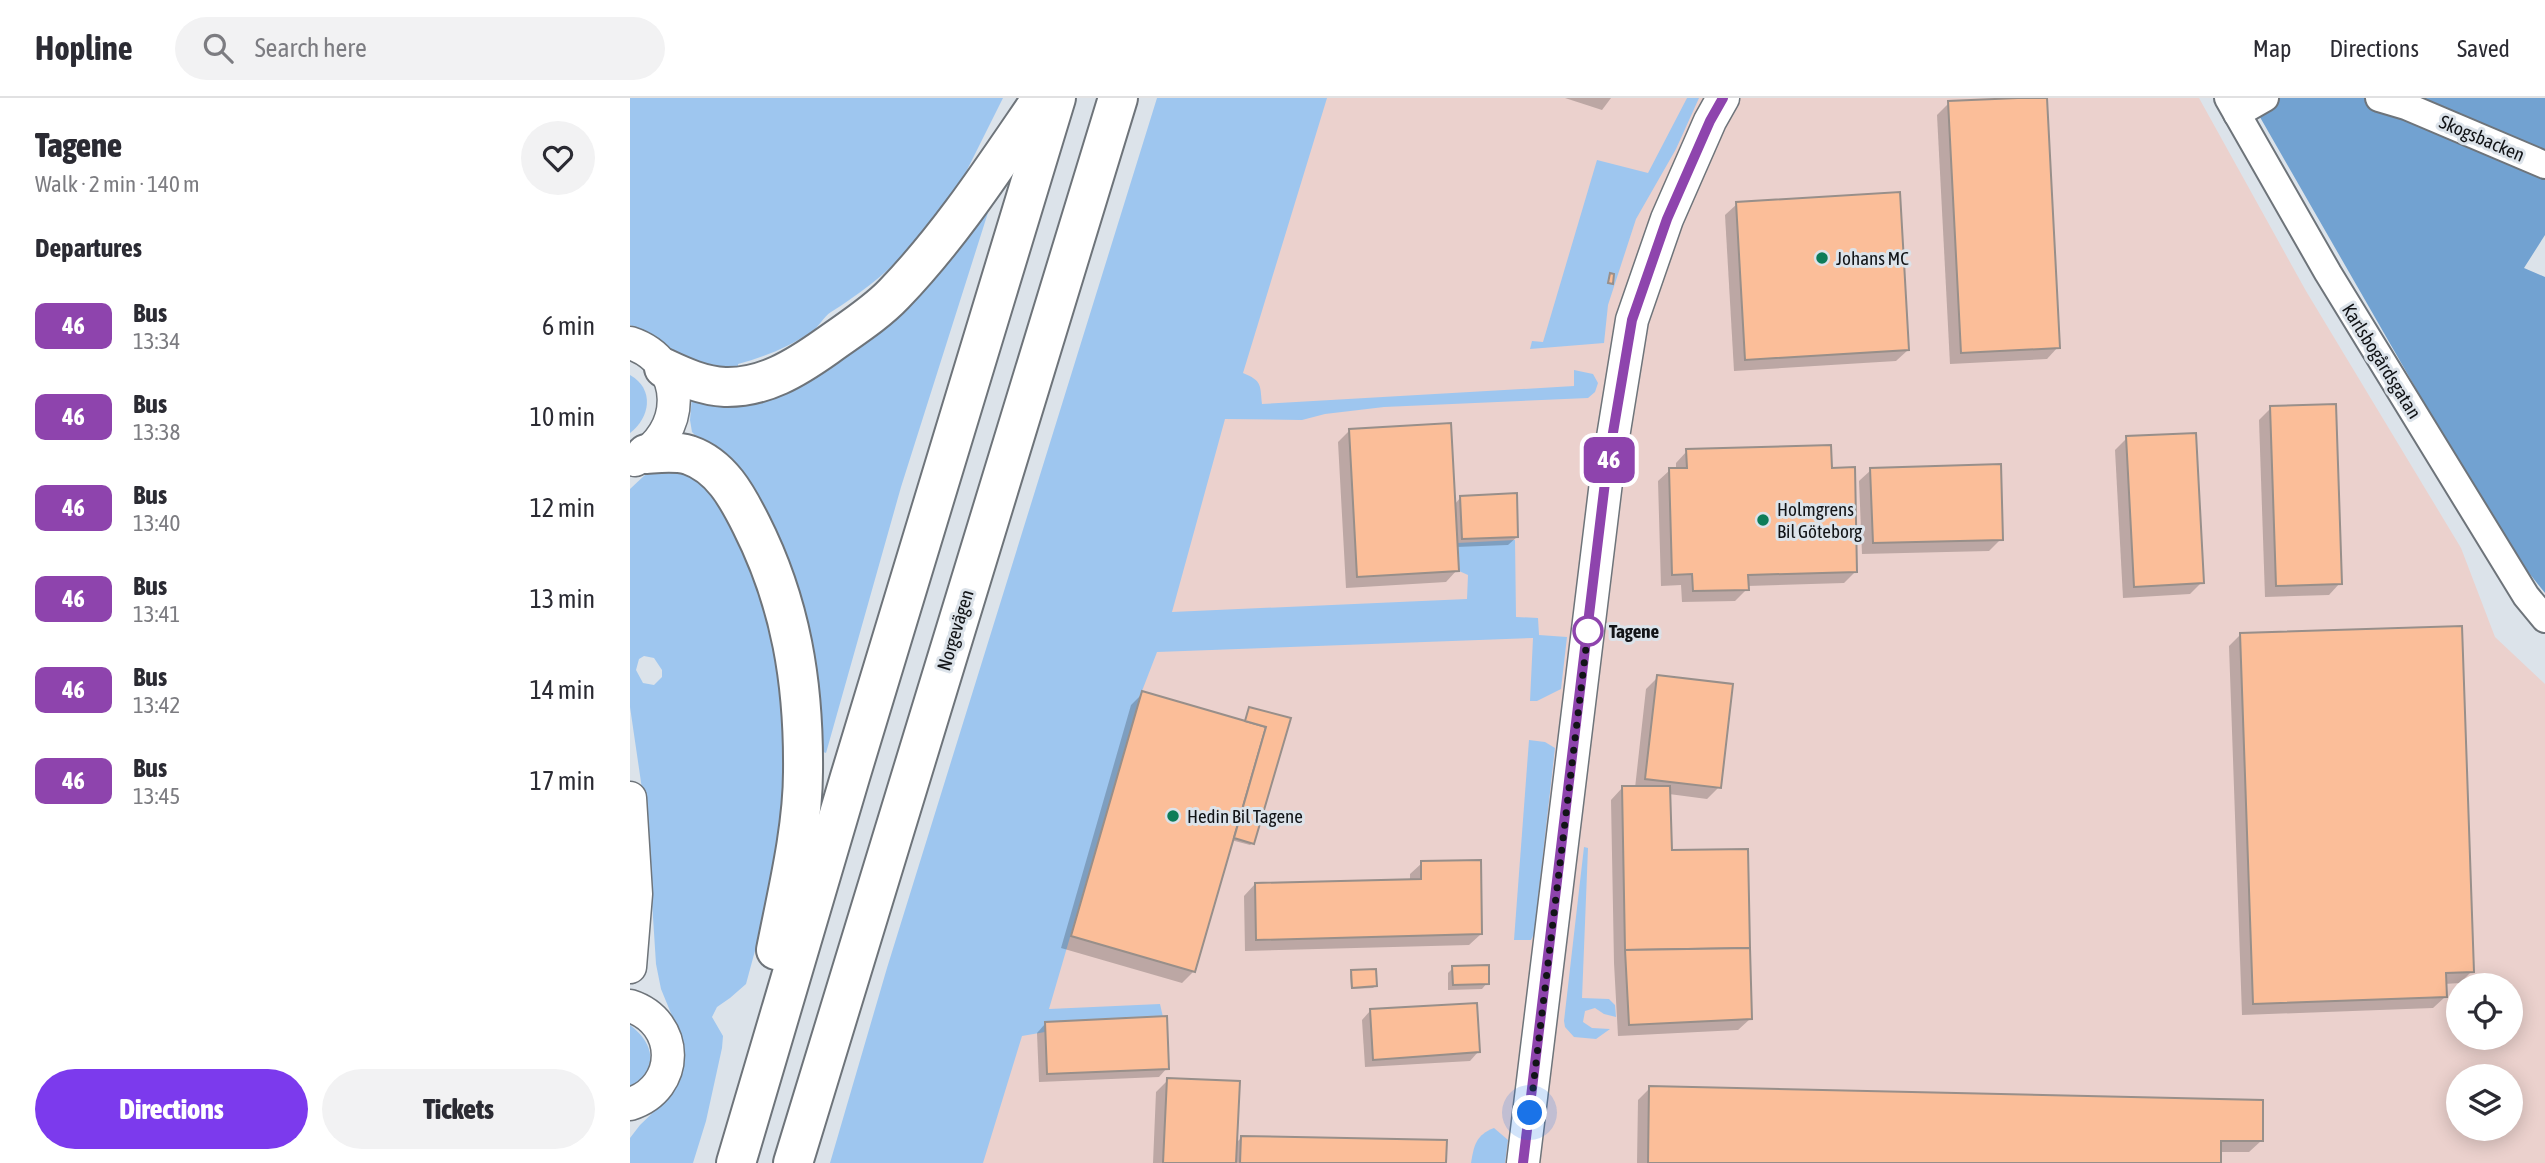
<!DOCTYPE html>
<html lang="en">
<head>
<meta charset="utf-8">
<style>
	body { margin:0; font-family:"Asap Condensed",sans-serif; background:#f2f2f3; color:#2b2b33; height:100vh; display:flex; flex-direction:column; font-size:26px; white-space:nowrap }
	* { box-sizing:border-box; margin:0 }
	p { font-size:23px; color:#7c7c81 }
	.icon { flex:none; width:38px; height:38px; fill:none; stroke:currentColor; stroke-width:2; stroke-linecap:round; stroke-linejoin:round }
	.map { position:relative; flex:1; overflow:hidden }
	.side { display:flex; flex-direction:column; background:#fff; width:630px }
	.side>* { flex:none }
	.badge { padding:0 14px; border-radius:10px; font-size:24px; line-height:46px }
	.buttons { position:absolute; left:1816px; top:875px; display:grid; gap:14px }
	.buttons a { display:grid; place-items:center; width:77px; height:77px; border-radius:50%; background:#fff; box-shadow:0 4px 18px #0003; font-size:35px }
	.you { position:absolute; width:35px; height:35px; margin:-18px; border:5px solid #fff; border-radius:50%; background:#1a73e8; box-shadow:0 0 0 10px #1a73e833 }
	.map>.badge { position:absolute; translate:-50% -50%; box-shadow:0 0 0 4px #fff }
	h2 { padding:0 35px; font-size:26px; line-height:63px }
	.round { display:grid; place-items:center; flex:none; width:74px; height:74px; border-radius:37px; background:#f2f2f3 }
	.headline { display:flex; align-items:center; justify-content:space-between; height:119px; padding:0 35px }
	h1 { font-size:33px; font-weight:800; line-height:52px }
	.action { display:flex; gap:14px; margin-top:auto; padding:14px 35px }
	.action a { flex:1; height:80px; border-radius:42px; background:#7c3aed; color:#fff; font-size:28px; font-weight:800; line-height:80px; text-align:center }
	.action a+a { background:#f2f2f3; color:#2b2b33 }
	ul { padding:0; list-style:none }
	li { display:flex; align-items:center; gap:21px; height:91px; padding:0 35px }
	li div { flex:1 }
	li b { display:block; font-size:26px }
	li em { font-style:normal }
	li .badge { min-width:77px; font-weight:700; text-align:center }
	header { display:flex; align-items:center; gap:42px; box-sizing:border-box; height:98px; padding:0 35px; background:#fff; border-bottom:2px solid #e1e1e2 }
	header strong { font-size:33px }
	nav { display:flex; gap:38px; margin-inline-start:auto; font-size:24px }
	.search { width:490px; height:63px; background:#f2f2f3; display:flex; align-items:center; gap:18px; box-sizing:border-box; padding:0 24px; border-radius:38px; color:#7c7c81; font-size:26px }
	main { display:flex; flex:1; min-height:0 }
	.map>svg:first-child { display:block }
	.industrial { fill:#ebd1cd; fill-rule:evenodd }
	.green { fill:#9ec6ef; fill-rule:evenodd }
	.forest { fill:#72a2d1 }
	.shadow { fill:#0003 }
	.building { fill:#fbbe99; stroke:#988f8a; stroke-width:2 }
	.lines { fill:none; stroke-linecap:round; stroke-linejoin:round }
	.minor-casing { stroke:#6e747a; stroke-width:30 }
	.tertiary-casing { stroke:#6e747a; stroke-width:35 }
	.motorway-casing { stroke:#6e747a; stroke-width:42 }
	.minor { stroke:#fff; stroke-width:26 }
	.tertiary { stroke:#fff; stroke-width:32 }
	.motorway { stroke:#fff; stroke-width:38 }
	.line-casing { stroke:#fff; stroke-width:16 }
	.line { stroke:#8e44ad; stroke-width:10 }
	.walk { stroke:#121417; stroke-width:7; stroke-dasharray:0 12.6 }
	.poi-dot { fill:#0d7c58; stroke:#dce3ea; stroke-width:2.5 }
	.stop-dot { fill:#fff; stroke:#8e44ad; stroke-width:3.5 }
	.labels { text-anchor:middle; stroke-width:6; stroke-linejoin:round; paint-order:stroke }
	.street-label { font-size:19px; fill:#121417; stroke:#dce3ea }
	.poi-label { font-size:19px; fill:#121417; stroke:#dce3ea; text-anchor:start }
	.stop-label { font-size:19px; font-weight:bold; fill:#121417; stroke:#dce3ea; text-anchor:start }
</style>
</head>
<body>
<header>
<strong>Hopline</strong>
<div class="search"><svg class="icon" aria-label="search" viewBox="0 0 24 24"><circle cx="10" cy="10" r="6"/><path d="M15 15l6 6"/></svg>Search here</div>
<nav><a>Map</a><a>Directions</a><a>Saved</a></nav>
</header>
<main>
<section class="side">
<div class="headline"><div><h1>Tagene</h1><p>Walk · 2 min · 140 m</p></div><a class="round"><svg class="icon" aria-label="heart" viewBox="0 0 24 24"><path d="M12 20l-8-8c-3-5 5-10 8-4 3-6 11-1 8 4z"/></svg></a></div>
<h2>Departures</h2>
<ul>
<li><span class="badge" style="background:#8e44ad;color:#fff">46</span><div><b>Bus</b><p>13:34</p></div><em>6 min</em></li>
<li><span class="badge" style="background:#8e44ad;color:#fff">46</span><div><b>Bus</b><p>13:38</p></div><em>10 min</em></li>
<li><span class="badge" style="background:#8e44ad;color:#fff">46</span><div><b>Bus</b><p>13:40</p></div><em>12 min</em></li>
<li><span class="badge" style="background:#8e44ad;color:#fff">46</span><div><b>Bus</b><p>13:41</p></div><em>13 min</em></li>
<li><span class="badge" style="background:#8e44ad;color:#fff">46</span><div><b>Bus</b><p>13:42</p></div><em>14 min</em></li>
<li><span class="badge" style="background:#8e44ad;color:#fff">46</span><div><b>Bus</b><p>13:45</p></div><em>17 min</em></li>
</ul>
<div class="action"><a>Directions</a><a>Tickets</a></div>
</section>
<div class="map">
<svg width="1915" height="1065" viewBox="0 0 1915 1065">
	<rect width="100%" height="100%" fill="#dce3ea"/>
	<path class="industrial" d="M 686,0 L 1569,0 L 1676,193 L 1831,450 L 1865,539 L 1915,586 L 1915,1065 L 314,1065 ZM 1829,887 L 1881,887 L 1881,940 L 1829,940 ZM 1829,978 L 1881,978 L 1881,1031 L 1829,1031 Z"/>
	<g class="green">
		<path d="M 0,0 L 373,0 L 335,76 L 337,80 L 326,97 L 320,97 C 312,107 306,118 298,128 C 271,164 238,191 201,214 C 193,219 190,228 182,233 C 160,249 134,259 108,266 L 108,270 C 87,270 67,267 48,256 C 29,246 22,236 0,227 Z"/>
		<path d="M 527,0 L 697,0 L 613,275 C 632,283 630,286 632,306 L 944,288 L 944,272 L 963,276 L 968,285 L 965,294 L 958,300 L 754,309 L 695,316 L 672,322 L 595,321 L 542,514 L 837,501 L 838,477 L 829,473 L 827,445 L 885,442 L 886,519 L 908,520 L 909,537 L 937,539 L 931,591 L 907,603 L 900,603 L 903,540 L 527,554 L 512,593 L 419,911 L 530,906 L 533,919 L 415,924 L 415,934 L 392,938 L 353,1065 L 200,1065 L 257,870 Z"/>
		<path d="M 1057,0 L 1069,0 L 1046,51 L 1006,121 L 978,207 L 974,245 L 900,251 L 902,243 L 913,244 L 967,62 L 1018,75 Z"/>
		<path d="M 368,83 L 271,389 L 196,655 L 191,653 L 114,381 L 102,360 L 70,342 L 62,334 L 60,322 L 62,299 L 102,306 L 130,306 L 155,294 L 295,189 L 338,139 Z"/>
		<path d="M 0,277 C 25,291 20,320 0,335 Z"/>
		<path d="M 32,371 L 53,372 L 88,395 L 149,534 L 157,671 L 142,790 L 116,886 L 100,900 L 87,909 L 82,919 L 93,938 L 92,950 L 76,1023 L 63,1065 L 0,1065 L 0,1040 L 10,1027 L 35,1003 L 46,989 L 52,968 L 54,947 L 31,891 L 26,866 L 17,725 L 0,609 L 0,391 L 16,376 ZM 14,558 L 24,560 L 32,572 L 32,579 L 24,587 L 13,585 L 6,572 L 9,561 Z"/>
		<path d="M 899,642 L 915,644 L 925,650 L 904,836 L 901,842 L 884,842 Z"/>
		<path d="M 954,749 L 958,750 L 952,900 L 979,901 L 985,907 L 986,919 L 974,916 L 965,910 L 955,913 L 953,924 L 962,930 L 980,931 L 966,941 L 944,939 L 935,929 L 934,923 Z"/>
		<path d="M 0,927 C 25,946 29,971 0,990 Z"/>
		<path d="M 864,1030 L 878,1042 L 875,1065 L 841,1065 C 844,1047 846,1037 864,1030 Z"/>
	</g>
	<path class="forest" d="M 1619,0 L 1915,0 L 1915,137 L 1894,170 L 1915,179 L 1915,495 L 1874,444 Z"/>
	<g class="shadow">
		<path d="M 935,0 L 981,0 L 972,12 Z"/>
		<path d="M 1319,5 L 1428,249 L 1417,261 L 1320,266 L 1307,17 Z"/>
		<path d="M 1107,106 L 1278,252 L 1266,263 L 1104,273 L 1095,117 Z"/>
		<path d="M 1641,310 L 1710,485 L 1699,497 L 1635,499 L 1629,322 Z"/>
		<path d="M 720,332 L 824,407 L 831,399 L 887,439 L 878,447 L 826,449 L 827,472 L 816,484 L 716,490 L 708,344 Z"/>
		<path d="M 1497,340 L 1572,484 L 1560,496 L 1493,500 L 1485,352 Z"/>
		<path d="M 1057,353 L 1200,371 L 1225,474 L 1214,485 L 1117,488 L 1117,491 L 1105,503 L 1052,504 L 1051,487 L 1031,488 L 1028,383 L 1040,372 L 1046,372 L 1046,365 Z"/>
		<path d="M 1241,372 L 1371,441 L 1359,453 L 1232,456 L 1229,383 Z"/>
		<path d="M 1611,536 L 1842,873 L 1830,885 L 1814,886 L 1815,899 L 1803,910 L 1612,917 L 1599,548 Z"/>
		<path d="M 1028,579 L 1089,689 L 1077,701 L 1039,696 L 1040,754 L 1120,921 L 1108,932 L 988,938 L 984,865 L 981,702 L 992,690 L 1005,690 L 1016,591 Z"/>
		<path d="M 513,595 L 614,625 L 620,611 L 658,622 L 623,745 L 620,747 L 601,742 L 564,873 L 552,885 L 431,850 L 501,607 Z"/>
		<path d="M 792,765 L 851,836 L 839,847 L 615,853 L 614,798 L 625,786 L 780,783 L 780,776 Z"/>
		<path d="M 823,870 L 857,885 L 852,891 L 818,892 L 818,875 Z"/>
		<path d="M 722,873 L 745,888 L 743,890 L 721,891 L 720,876 Z"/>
		<path d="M 740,913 L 848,954 L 840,963 L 735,969 L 732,922 Z"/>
		<path d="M 415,926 L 537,970 L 529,979 L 409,984 L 407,935 Z"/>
		<path d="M 538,982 L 605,1046 L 611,1040 L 814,1065 L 523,1065 L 526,994 Z"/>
		<path d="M 1020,990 L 1631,1043 L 1619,1054 L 1589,1054 L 1589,1065 L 1007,1065 L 1008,1002 Z"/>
	</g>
	<g class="building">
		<path d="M 1388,0 L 1417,0 L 1430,250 L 1331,255 L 1318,3 Z"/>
		<path d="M 1270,94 L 1279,252 L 1115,262 L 1106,104 Z"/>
		<path d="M 980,175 L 984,176 L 983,186 L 978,185 Z"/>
		<path d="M 1706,306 L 1712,486 L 1646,488 L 1640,308 Z"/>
		<path d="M 821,325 L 829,473 L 727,479 L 719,331 Z"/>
		<path d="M 1566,335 L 1574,485 L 1504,489 L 1496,338 Z"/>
		<path d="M 1201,347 L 1202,370 L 1225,369 L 1227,474 L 1118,477 L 1119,492 L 1063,493 L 1062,476 L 1042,477 L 1039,370 L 1057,370 L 1056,351 Z"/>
		<path d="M 1371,366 L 1373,442 L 1243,445 L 1240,370 Z"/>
		<path d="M 887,395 L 888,439 L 832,441 L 830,398 Z"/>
		<path d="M 987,528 L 993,529 L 992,539 L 986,538 Z"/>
		<path d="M 1832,528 L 1844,874 L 1816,875 L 1817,899 L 1623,906 L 1610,535 Z"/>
		<path d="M 1027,577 L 1103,586 L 1091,690 L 1015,681 Z"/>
		<path d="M 512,593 L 636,629 L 565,874 L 441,838 Z"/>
		<path d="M 619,609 L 661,620 L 624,746 L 604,740 L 636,629 L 615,623 Z"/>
		<path d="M 992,688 L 1040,688 L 1042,752 L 1118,751 L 1120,850 L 995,852 Z"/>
		<path d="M 851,762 L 852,836 L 626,842 L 625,785 L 791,781 L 791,763 Z"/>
		<path d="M 1120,850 L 1122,921 L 999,927 L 995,852 Z"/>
		<path d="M 859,867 L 859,886 L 823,887 L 822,868 Z"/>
		<path d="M 746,871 L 747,888 L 722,890 L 721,872 Z"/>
		<path d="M 847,905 L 850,954 L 743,962 L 740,911 Z"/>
		<path d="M 537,918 L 539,971 L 417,976 L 415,924 Z"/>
		<path d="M 537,980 L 610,983 L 606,1065 L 533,1065 Z"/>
		<path d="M 1019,988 L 1633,1002 L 1633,1043 L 1591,1043 L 1591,1065 L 1018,1065 Z"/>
		<path d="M 611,1038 L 817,1042 L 816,1065 L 610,1065 Z"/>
	</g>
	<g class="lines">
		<g class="minor-casing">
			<g id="minor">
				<path d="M 1598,0 L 1698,175 L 1896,498 L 1915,521"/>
				<path d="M 1749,0 L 1776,8 L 1915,67"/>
				<path d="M 1607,16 L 1635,0"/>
			</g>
		</g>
		<g class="tertiary-casing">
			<g id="tertiary">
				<path d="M 0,245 C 58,264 57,336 5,362"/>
				<path d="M 0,700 L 6,796 L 0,869"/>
				<path d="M 0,908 C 50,924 51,990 0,1006"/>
				<path d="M 893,1065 L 977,376 L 1002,222 L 1037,121 L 1080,23 L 1093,0"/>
			</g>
		</g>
		<g class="motorway-casing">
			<g id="motorway">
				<path d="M 34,270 C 53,279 73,288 95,289 C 134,290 166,270 197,248 C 219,232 245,216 264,196 C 321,137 366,67 412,0"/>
				<path d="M 16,356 C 30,355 45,353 59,357 C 91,368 107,398 121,426 C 161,505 174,585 173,674 C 173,731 157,796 146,852"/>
				<path d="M 106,1065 L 220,679 L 426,0"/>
				<path d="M 163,1065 L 488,0"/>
			</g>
		</g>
		<use href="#minor" class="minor"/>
		<use href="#tertiary" class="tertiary"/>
		<use href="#motorway" class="motorway"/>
	</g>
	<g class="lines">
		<g class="line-casing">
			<path id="line" d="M 893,1065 L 976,376 L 1002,222 L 1037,121 L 1080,23 L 1093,0"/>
		</g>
		<use href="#line" class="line"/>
		<path class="walk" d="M 900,1015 L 958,533"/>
	</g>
	<g class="poi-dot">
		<circle cx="1192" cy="160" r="7"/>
		<circle cx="1133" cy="422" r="7"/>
		<circle cx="543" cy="718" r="7"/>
	</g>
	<circle class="stop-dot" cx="958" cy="533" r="14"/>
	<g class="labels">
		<g class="street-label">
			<text transform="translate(1852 40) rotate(23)" y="7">Skogsbacken</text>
			<text transform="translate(1752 263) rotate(58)" y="7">Karlsbogårdsgatan</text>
			<text transform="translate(325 532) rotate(-73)" y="7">Norgevägen</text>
		</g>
		<g class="poi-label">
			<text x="1206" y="167">Johans MC</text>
			<text x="1147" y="418">Holmgrens<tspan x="1147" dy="22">Bil Göteborg</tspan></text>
			<text x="557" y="725">Hedin Bil Tagene</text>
		</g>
		<g class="stop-label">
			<text x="979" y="540">Tagene</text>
		</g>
	</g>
</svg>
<div class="buttons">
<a><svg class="icon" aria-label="locate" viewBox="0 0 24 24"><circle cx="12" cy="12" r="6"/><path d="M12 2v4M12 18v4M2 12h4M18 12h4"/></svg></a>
<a><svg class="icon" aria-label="layers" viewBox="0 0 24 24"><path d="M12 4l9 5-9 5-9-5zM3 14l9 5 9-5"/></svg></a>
</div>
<div class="you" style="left:900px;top:1015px"></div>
<b class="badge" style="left:979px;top:362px;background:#8e44ad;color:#fff">46</b>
</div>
</main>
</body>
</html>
